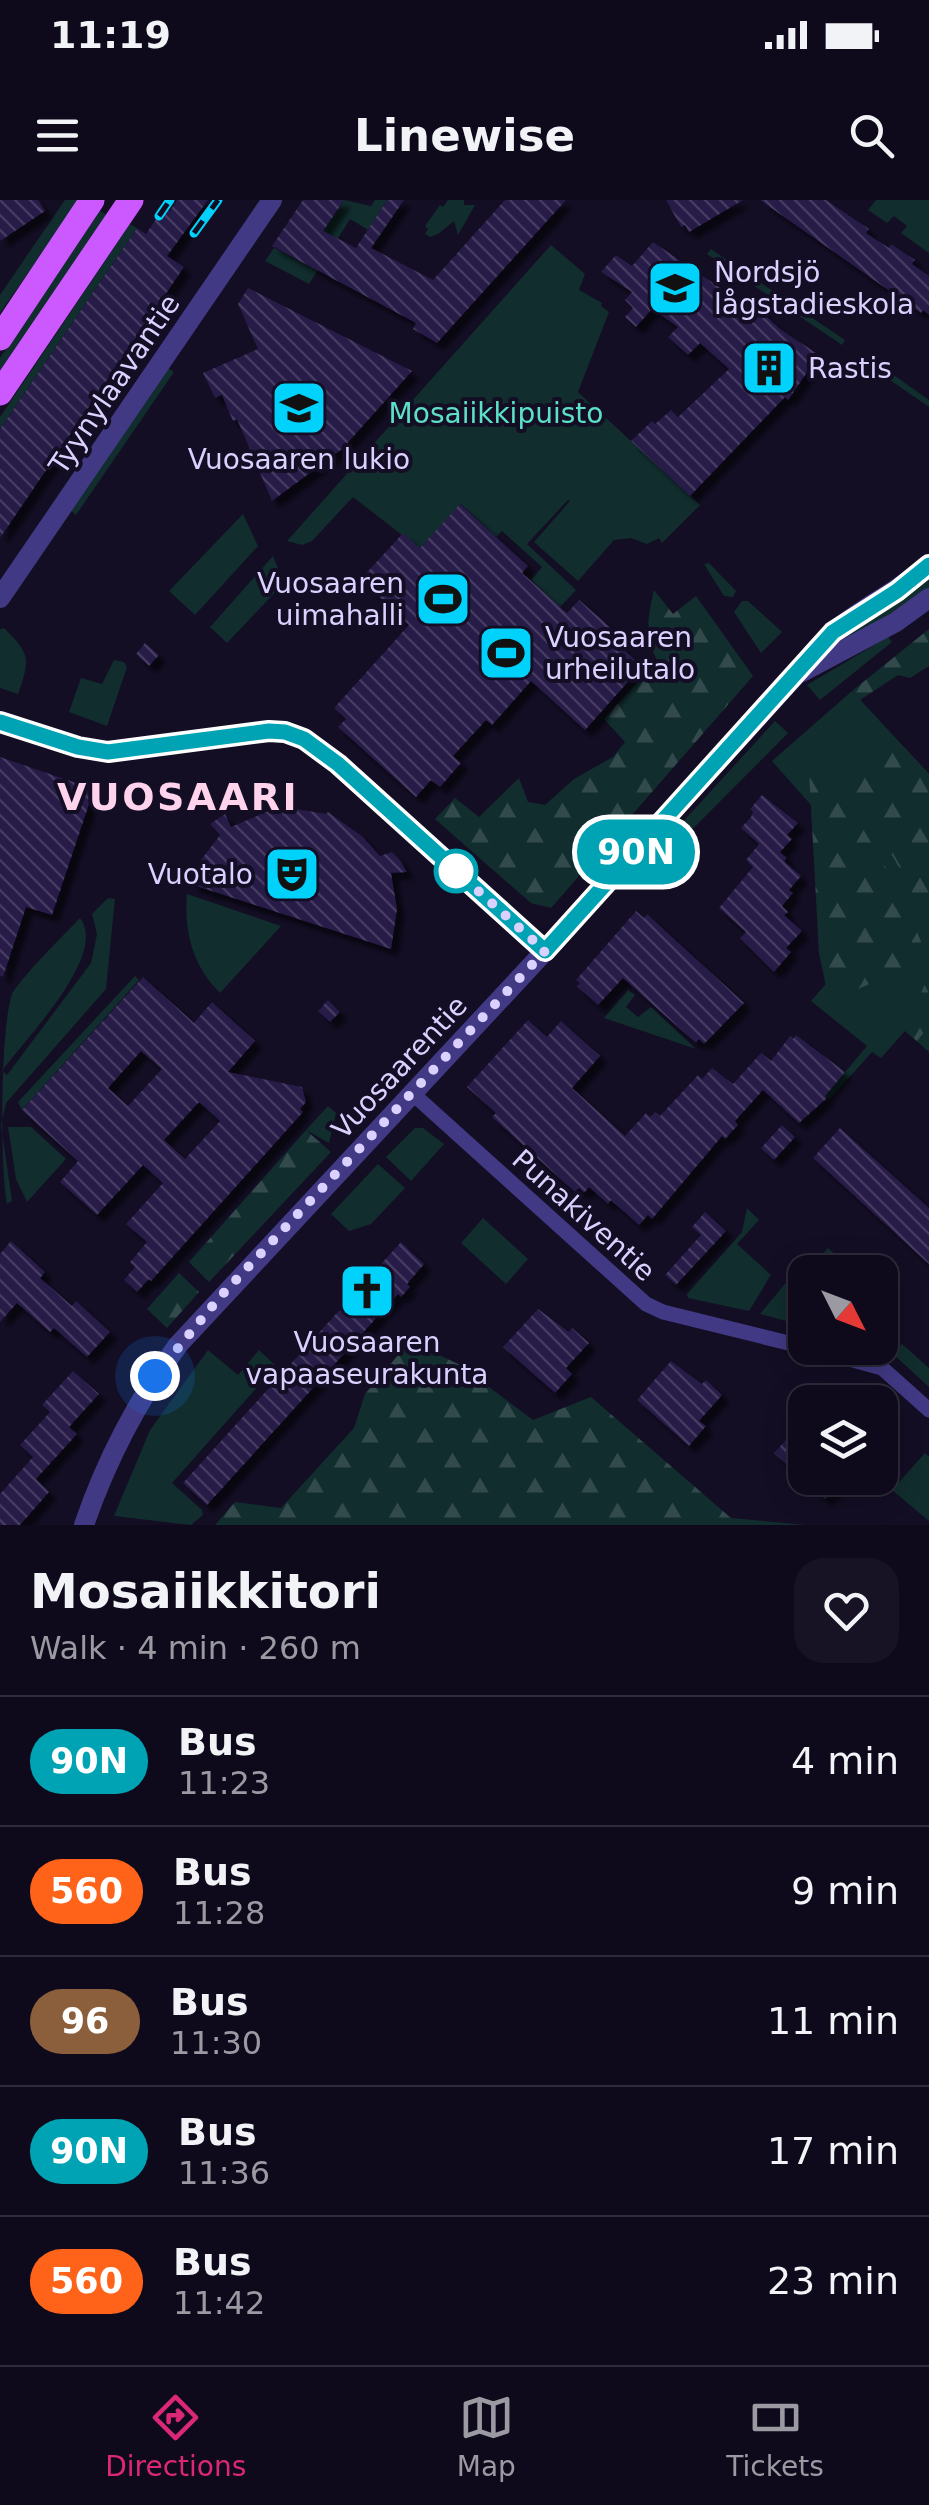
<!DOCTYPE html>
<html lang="en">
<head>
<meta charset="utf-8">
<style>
	body { margin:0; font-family:"DejaVu Sans",sans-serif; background:#171324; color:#f1f3f6; height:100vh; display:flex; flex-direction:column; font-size:38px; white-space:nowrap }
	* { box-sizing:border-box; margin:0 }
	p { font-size:32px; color:#9b9aa3 }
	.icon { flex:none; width:55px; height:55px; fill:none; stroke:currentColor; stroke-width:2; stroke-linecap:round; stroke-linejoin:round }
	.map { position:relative; height:1325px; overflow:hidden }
	.drawer { display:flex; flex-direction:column; background:#0e0a1b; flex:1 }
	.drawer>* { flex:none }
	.badge { padding:0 20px; border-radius:32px; font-size:35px; line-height:65px }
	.needle { width:65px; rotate:132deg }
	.fabs { position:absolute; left:788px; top:1055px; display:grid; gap:20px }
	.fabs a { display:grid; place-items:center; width:110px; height:110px; border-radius:20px; background:#0e0a1b; box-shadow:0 5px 25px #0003,0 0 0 2px #2e2b3a; font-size:50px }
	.you { position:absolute; width:50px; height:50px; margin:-25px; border:8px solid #fff; border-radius:50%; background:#1a73e8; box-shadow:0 0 0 15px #1a73e833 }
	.map>.badge { position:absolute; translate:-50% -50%; box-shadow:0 0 0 5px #fff }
	.round { display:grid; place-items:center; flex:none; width:105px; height:105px; border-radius:30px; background:#171324 }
	.head { display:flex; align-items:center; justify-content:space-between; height:170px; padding:0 30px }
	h1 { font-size:48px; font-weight:700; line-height:75px }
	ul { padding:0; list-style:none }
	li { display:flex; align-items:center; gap:30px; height:130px; padding:0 30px; border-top:2px solid #2e2b3a }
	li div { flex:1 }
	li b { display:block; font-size:38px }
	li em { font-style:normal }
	li .badge { min-width:110px; font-weight:700; text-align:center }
	.status { display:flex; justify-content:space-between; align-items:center; height:70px; padding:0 50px; background:#0e0a1b; direction:ltr }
	.status svg { height:28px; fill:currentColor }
	header { display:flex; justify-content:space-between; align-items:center; height:130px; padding:0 30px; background:#0e0a1b; font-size:45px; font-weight:700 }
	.dock { display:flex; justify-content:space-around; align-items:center; height:140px; border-top:2px solid #2e2b3a; background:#0e0a1b; font-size:28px; color:#9b9aa3 }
	.dock a { display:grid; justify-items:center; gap:5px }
	.dock .on { color:#db2777 }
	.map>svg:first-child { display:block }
	.green { fill:#112d2e }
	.forest { fill:url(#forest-firs) }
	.building { fill:url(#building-back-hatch); fill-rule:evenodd; filter:url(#shadow) }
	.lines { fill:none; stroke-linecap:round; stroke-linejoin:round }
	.minor { stroke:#413984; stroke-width:15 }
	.tertiary { stroke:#413984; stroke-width:20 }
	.primary { stroke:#cc58ff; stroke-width:25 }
	.rail-casing { stroke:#00d2fc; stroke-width:9 }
	.rail { stroke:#130e24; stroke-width:5; stroke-dasharray:15; stroke-linecap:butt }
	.line-casing { stroke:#fff; stroke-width:22 }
	.line { stroke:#00a3b4; stroke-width:15 }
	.walk { stroke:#dad1ff; stroke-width:10; stroke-dasharray:0 18 }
	.stop-dot { fill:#fff; stroke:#00a3b4; stroke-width:5 }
	.labels { text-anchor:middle; stroke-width:8; stroke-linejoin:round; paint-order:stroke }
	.poi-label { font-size:28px; fill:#dad1ff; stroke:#130e24; text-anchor:start }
	.street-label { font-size:28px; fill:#dad1ff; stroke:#130e24 }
	.park-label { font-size:28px; fill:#5ce1c8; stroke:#130e24 }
	.district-label { font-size:38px; font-weight:bold; letter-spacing:2.5px; fill:#ffd3ec; stroke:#130e24 }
</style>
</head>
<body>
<div class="status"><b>11:19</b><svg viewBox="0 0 49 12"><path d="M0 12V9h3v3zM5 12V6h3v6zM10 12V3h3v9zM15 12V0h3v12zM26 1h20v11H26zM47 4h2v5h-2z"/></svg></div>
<header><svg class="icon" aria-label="menu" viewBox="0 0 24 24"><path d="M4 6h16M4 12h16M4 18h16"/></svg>Linewise<svg class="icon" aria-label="search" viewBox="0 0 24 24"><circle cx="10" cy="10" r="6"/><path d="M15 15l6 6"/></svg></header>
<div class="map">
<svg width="929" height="1325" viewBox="0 0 929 1325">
	<defs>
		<pattern id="forest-firs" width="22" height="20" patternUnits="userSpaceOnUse" patternTransform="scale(2.5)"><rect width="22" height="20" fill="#112d2e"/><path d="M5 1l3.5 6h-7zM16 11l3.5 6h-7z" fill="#334a4d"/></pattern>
		<pattern id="building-back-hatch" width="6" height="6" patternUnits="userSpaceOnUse" patternTransform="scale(2.5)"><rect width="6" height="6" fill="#261a46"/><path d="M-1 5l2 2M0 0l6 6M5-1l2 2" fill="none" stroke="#453a62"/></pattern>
		<filter id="shadow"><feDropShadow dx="7" dy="7" stdDeviation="2.5" flood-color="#0009"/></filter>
	</defs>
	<rect width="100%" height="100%" fill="#130e24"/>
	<g class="green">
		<path d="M 65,0 L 79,0 L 0,113 L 0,95 Z"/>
		<path d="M 344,0 L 371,6 L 375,0 L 387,0 L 368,30 L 350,19 L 309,84 L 265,61 L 274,48 L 302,62 Z"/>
		<path d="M 448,0 L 464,0 L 464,5 L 475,5 L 458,35 L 454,21 L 438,34 L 430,37 L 425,34 L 428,29 L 425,26 L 440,5 L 443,7 Z"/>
		<path d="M 876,0 L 929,0 L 929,53 L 901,33 L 907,26 L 894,16 L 887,23 L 868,10 Z"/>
		<path d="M 100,11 L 107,15 L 0,173 L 0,158 Z"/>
		<path d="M 130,24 L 137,28 L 0,229 L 0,217 Z"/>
		<path d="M 551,45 L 585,74 L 579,90 L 602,103 L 601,106 L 609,112 L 578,192 L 700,305 L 662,343 L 659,338 L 647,344 L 631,338 L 614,340 L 578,381 L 534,342 L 570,301 L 568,300 L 527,344 L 576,390 L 560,407 L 531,380 L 542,367 L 502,331 L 496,337 L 461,304 L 420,349 L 353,297 L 312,341 L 302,345 L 287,341 Z"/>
		<path d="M 711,49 L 845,140 L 842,145 L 707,54 Z"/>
		<path d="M 864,154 L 929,200 L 929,207 L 861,160 Z"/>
		<path d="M 168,168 L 174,172 L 76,315 L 70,310 Z"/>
		<path d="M 243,314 L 258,346 L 195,415 L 169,391 Z"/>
		<path d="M 273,356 L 284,383 L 227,443 L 210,427 Z"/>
		<path d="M 709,363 L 736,391 L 733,397 L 724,396 L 704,364 Z"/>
		<path d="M 929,375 L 929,391 L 874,427 L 832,444 L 856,424 Z"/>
		<path d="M 742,401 L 748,401 L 782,432 L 761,453 L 734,412 Z"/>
		<path d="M 4,428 C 31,455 30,459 18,494 L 0,488 L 0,429 Z"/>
		<path d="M 888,437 L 892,442 L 820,500 L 807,485 Z"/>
		<path d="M 114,460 L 124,462 L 127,467 L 107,526 L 69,512 L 81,478 L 102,484 Z"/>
		<path d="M 852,491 L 929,574 L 929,852 L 905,831 L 881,858 L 872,852 L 830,899 L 825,896 L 867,846 L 811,801 L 897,702 L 772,561 Z"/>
		<path d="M 775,521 L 788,533 L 663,659 L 653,665 L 646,662 Z"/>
		<path d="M 187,694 L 281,726 L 220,793 C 192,765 184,732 187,694 Z"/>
		<path d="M 108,698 L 115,699 L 106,789 L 6,903 L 1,925 L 12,1001 L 7,1004 C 0,964 0,830 12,794 C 23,775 63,736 80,718 C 109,755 24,840 2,871 L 7,875 L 91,763 L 97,734 L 92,714 Z"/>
		<path d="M 135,776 L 139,780 L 22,910 L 18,902 Z"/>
		<path d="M 628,790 L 635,795 L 626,807 L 638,817 L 651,807 L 696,849 L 604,818 Z"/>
		<path d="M 328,906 L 336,913 L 329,943 L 306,930 Z"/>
		<path d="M 8,927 L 31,927 L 66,959 L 27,1002 L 16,979 Z"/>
		<path d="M 415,928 L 423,928 L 444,944 L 411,981 L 386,957 Z"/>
		<path d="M 378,964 L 405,988 L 371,1024 L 349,1031 L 331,1014 Z"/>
		<path d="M 747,1008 L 759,1020 L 737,1044 L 771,1075 L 749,1111 L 688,1098 L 687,1094 L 742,1032 Z"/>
		<path d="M 483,1018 L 528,1059 L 506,1084 L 461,1043 Z"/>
		<path d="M 828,1048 L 855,1072 L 805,1072 L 805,1126 L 760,1114 L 803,1062 L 810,1068 Z"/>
		<path d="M 902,1144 L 929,1168 L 929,1187 L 893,1154 Z"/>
		<path d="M 208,1150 L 238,1175 L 259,1150 L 276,1166 L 172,1283 L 202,1310 L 203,1315 L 191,1325 L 114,1316 L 150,1230 Z"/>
		<path d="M 925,1253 L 929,1257 L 929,1321 L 892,1290 Z"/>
	</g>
	<g class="forest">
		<path d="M 654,390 L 673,414 L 696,396 L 753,476 L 551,708 L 531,703 L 435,619 L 455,598 L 479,617 L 519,578 L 528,602 L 545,605 L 574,579 L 613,557 L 625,542 L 604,519 L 657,460 C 644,435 648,416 654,390 Z"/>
		<path d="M 929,429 L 929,466 L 910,478 L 898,475 L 860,500 L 852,491 Z"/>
		<path d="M 903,546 L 929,574 L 929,730 L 900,669 L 842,570 Z"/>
		<path d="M 828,570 L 901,693 L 922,744 L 919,760 L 908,768 L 829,801 L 819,753 L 809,571 Z"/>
		<path d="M 929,774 L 929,812 L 926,810 L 920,816 L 929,826 L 917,841 L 905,831 Z"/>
		<path d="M 306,930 L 331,952 L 209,1082 L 189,1062 Z"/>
		<path d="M 179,1073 L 199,1092 L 167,1128 L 147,1109 Z"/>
		<path d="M 410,1141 L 460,1165 L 533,1220 L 591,1197 L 731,1318 L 805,1325 L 215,1325 L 235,1302 L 281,1308 L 354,1228 L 365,1194 Z"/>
	</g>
	<g class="building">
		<path d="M 0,0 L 38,0 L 45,11 L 0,41 Z"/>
		<path d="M 177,0 L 208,0 L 167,56 L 184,67 L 0,338 L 0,229 L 137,28 L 146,34 L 164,7 L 170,11 Z"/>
		<path d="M 303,0 L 344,0 L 323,31 L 356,48 L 387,0 L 404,0 L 371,48 L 433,80 L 505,0 L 566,0 L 437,143 L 413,129 L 416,123 L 272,46 Z"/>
		<path d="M 666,0 L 743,0 L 689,32 L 685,25 L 681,27 Z"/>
		<path d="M 760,0 L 826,0 L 869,29 L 866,33 L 889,48 L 891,44 L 915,60 L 912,64 L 929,76 L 929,115 L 923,110 L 921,113 Z"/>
		<path d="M 653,42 L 751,109 L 754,105 L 780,129 L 819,155 L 788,200 L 785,197 L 690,296 L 631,241 L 652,221 L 655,224 L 671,210 L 678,217 L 729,169 L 700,143 L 688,155 L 668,137 L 678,127 L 652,109 L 636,127 L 625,117 L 633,108 L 625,100 L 632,92 L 601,72 L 616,55 L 632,66 Z"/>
		<path d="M 248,88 L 412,171 L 342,249 L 272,301 L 237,219 L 233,221 L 222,195 L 215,198 L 203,173 L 258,149 L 238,104 Z"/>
		<path d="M 460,304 L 528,366 L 522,373 L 567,413 L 579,400 L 618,434 L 613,440 L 642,466 L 585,530 L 531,481 L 492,525 L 486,520 L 453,556 L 461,563 L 440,587 L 431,580 L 416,597 L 338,527 L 346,519 L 334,508 L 409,425 L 360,380 L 403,333 L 420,348 Z"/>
		<path d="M 145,443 L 159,455 L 149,466 L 136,454 Z"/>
		<path d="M 0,557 L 94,589 L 52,715 L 26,707 L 3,777 L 0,776 Z"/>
		<path d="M 762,595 L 798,623 L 787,635 L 792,639 L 780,652 L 787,658 L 784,661 L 801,676 L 789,690 L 793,693 L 782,706 L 788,712 L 784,715 L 802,731 L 786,748 L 791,752 L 774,772 L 740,738 L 746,732 L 719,708 L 753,667 L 746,660 L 759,644 L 741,628 L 751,617 L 753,612 L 750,609 Z"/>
		<path d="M 296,609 L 326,614 L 328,612 L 362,636 L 380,656 L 392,652 L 400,660 L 407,672 L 391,673 L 397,709 L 391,749 L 190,684 L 201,660 L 220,635 L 210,624 L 225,614 L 231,627 L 266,612 Z"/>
		<path d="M 636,711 L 644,718 L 647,714 L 744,803 L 704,844 L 699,839 L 696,843 L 623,778 L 598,805 L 577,786 L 580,783 L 576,780 Z"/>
		<path d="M 143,777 L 194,823 L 212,802 L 255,841 L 228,872 L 302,887 L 306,902 L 300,909 L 303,912 L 151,1081 L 149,1079 L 137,1092 L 124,1080 L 135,1067 L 130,1062 L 147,1042 L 126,1024 L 163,983 L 143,965 L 97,1015 L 60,982 L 78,961 L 22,910 ZM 141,851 L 162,869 L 128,906 L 108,888 ZM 199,902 L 220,921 L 185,959 L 164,940 Z"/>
		<path d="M 328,800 L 340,812 L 330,822 L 318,811 Z"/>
		<path d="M 528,820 L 547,837 L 561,821 L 600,856 L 572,888 L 625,936 L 646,913 L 650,917 L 655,912 L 660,916 L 698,875 L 702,879 L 712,868 L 733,884 L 761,853 L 771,861 L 790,836 L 793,839 L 796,835 L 845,872 L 825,896 L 827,898 L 799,923 L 763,890 L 735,921 L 738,925 L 725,939 L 722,936 L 652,1019 L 648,1015 L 639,1025 L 611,1000 L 608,1004 L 589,987 L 584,993 L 579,988 L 575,992 L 492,917 L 496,913 L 467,887 Z"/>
		<path d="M 782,925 L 795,937 L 774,960 L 761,948 Z"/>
		<path d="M 840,928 L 929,1008 L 929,1064 L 813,958 Z"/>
		<path d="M 705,1012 L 726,1031 L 676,1085 L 665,1075 L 701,1035 L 692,1027 Z"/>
		<path d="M 11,1041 L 45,1072 L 40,1078 L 72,1106 L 76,1101 L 110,1132 L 87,1157 L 54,1128 L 50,1132 L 17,1103 L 0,1122 L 0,1054 Z"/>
		<path d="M 401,1042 L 424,1064 L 407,1084 L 410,1087 L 401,1097 L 398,1094 L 207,1305 L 183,1283 Z"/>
		<path d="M 538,1109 L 569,1132 L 572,1128 L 589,1143 L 566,1168 L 572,1174 L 555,1193 L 503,1147 Z"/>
		<path d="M 671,1161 L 702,1184 L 706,1180 L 722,1195 L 699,1221 L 706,1226 L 689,1246 L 637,1200 Z"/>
		<path d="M 73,1171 L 99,1194 L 69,1227 L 77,1234 L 36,1279 L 49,1292 L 20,1325 L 0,1325 L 0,1294 L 33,1257 L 20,1245 L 50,1212 L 42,1205 Z"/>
		<path d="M 805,1219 L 805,1278 L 845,1278 L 825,1299 L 774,1253 Z"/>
	</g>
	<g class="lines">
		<g class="minor">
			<path d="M 0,522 L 78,547 L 109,552 L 269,531 L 285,533 L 304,539 L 338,564 L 545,751"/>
			<path d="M 412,893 L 646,1104 L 663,1112 L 805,1147"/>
			<path d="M 809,1148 L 882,1168 L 929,1210"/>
		</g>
		<g class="tertiary">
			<path d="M 0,398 L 272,0"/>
			<path d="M 802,472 L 896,422 L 929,398"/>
			<path d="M 84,1325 C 107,1258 137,1201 178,1145 L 545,751 L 796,475 C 807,460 818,445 832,433 C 862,407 899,391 929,365"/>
		</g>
		<g class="primary">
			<path d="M 0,138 L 92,0"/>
			<path d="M 0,193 L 131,0"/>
		</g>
		<g class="rail-casing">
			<g id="rail">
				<path d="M 159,16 L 170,0"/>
				<path d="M 194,33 L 218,0"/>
			</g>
		</g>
		<use href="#rail" class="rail"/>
	</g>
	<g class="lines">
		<g class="line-casing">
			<path id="line" d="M 0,522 L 78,547 L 108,552 L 269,531 L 285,532 L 304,539 L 338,564 L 545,751 L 833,432 L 897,391 L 929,365"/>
		</g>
		<use href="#line" class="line"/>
		<path class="walk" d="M 155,1176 L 219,1098 L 545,751 L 456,671"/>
	</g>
	<defs>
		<g id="school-square" transform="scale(2.875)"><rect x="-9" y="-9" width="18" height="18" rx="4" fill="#00d2fc" stroke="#130e24"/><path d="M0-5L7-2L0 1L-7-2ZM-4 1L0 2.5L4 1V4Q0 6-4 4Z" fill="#111"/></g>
		<g id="building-square" transform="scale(2.875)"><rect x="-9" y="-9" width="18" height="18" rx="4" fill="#00d2fc" stroke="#130e24"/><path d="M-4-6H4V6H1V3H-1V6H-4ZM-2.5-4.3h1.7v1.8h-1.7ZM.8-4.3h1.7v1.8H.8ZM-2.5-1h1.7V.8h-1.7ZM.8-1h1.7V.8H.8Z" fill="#111"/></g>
		<g id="stadium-square" transform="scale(2.875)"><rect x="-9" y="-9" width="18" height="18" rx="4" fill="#00d2fc" stroke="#130e24"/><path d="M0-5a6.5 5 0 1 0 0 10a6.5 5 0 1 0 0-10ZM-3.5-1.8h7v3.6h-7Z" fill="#111"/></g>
		<g id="theatre-square" transform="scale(2.875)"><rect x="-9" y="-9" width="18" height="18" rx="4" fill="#00d2fc" stroke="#130e24"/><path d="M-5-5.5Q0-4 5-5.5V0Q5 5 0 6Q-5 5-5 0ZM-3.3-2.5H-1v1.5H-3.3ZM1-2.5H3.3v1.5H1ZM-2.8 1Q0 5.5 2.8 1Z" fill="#111"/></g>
		<g id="church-square" transform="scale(2.875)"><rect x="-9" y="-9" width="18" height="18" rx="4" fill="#00d2fc" stroke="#130e24"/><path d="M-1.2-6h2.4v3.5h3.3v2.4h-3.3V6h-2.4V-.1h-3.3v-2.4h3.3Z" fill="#111"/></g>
	</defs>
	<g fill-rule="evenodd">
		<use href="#school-square" x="675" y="88"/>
		<use href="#building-square" x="769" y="168"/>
		<use href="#school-square" x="299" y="208"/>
		<use href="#stadium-square" x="443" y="399"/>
		<use href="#stadium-square" x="506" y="453"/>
		<use href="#theatre-square" x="292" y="674"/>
		<use href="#church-square" x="367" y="1091"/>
	</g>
	<circle class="stop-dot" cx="456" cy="671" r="20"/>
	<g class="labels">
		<g class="poi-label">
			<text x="714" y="82">Nordsjö<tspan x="714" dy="32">lågstadieskola</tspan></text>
			<text x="808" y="178">Rastis</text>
			<text x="299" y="269" text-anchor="middle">Vuosaaren lukio</text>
			<text x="404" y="393" text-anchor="end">Vuosaaren<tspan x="404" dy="32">uimahalli</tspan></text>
			<text x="545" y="447">Vuosaaren<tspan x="545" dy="32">urheilutalo</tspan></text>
			<text x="253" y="684" text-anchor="end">Vuotalo</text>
			<text x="367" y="1152" text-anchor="middle">Vuosaaren<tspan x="367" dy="32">vapaaseurakunta</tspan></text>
		</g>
		<g class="street-label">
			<text transform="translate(114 184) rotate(-56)" y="10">Tyynylaavantie</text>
			<text transform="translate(399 867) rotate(-47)" y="10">Vuosaarentie</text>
			<text transform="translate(584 1015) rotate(42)" y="10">Punakiventie</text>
		</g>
		<g class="park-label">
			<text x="496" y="223">Mosaiikkipuisto</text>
		</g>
		<g class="district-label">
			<text x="178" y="610">VUOSAARI</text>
		</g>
	</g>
</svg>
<div class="fabs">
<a><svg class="needle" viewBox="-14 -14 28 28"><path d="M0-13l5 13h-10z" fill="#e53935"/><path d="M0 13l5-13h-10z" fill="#9b9aa3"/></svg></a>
<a><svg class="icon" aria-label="layers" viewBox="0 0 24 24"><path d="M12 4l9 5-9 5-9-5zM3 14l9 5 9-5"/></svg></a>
</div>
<div class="you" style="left:155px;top:1176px"></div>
<b class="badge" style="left:636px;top:652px;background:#00a3b4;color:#fff">90N</b>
</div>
<section class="drawer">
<div class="head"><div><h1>Mosaiikkitori</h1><p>Walk · 4 min · 260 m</p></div><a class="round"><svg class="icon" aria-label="heart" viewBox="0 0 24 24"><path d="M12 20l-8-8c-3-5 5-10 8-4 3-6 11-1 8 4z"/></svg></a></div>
<ul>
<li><span class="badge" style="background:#00a3b4;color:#fff">90N</span><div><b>Bus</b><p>11:23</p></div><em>4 min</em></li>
<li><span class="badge" style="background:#ff6319;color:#fff">560</span><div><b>Bus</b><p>11:28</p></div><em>9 min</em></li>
<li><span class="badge" style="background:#8b5e3c;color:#fff">96</span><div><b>Bus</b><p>11:30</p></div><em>11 min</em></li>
<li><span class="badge" style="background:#00a3b4;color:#fff">90N</span><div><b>Bus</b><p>11:36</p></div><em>17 min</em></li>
<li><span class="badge" style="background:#ff6319;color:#fff">560</span><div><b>Bus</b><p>11:42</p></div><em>23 min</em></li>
</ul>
</section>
<nav class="dock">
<a class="on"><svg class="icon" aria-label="directions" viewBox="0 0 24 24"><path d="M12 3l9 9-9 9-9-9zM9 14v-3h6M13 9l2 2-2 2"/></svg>Directions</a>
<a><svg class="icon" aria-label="map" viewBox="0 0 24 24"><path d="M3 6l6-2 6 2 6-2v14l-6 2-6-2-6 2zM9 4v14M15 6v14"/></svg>Map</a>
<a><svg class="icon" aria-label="tickets" viewBox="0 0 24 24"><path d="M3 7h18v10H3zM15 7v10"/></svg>Tickets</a>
</nav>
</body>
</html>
